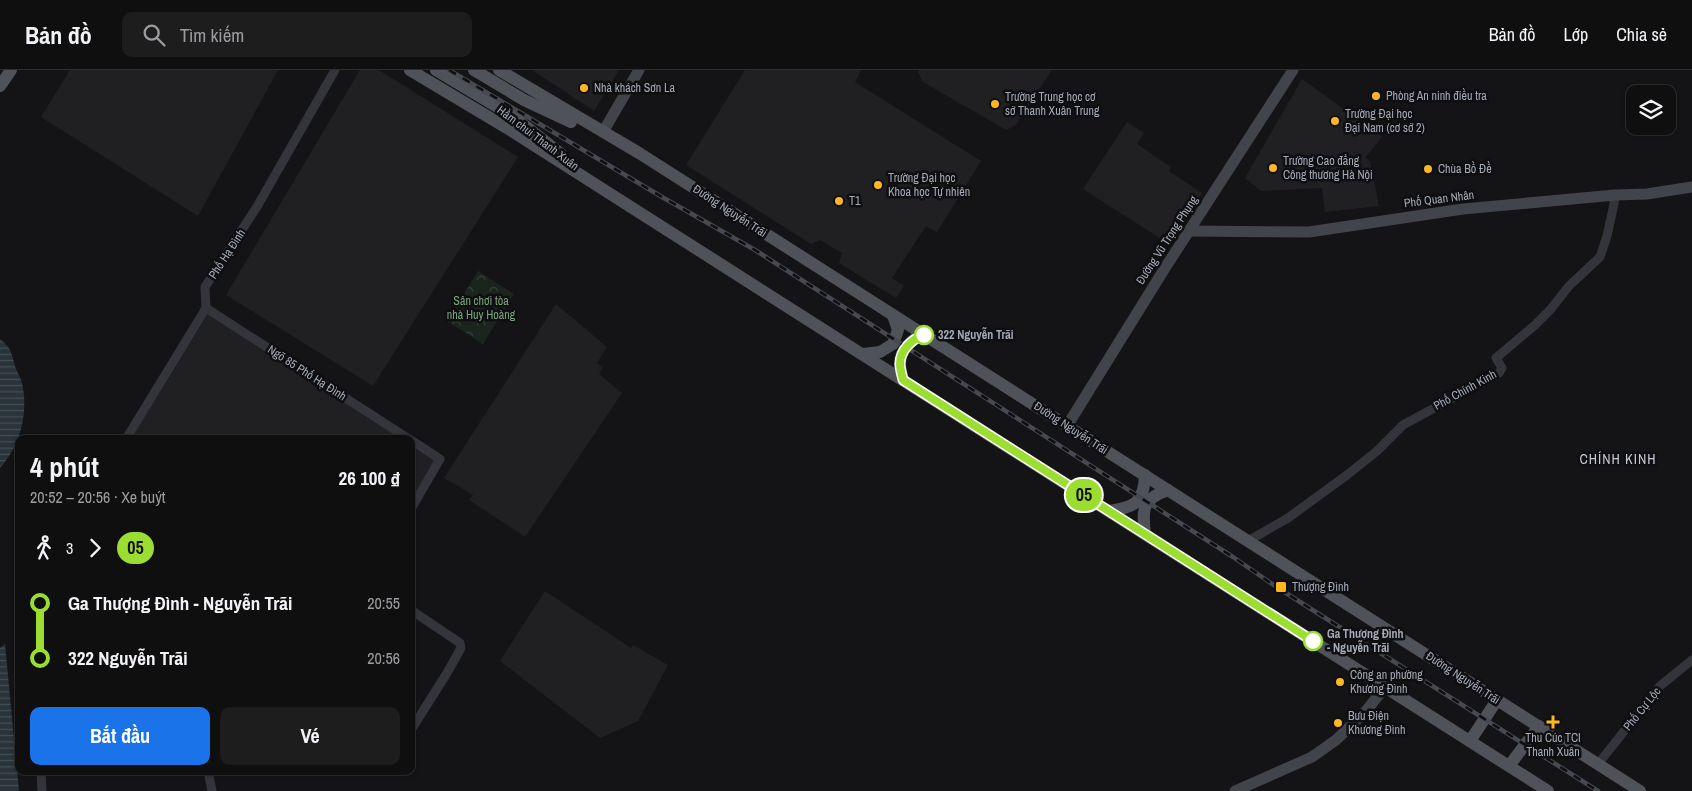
<!DOCTYPE html>
<html lang="vi">
<head>
<meta charset="utf-8">
<style>
	body { margin:0; font-family:"Archivo Narrow",sans-serif; background:#1d1d1e; color:#f1f3f6; height:100vh; display:flex; flex-direction:column; font-size:19px; white-space:nowrap }
	* { box-sizing:border-box; margin:0 }
	p { font-size:16px; color:#9b9c9f }
	.icon { flex:none; width:28px; height:28px; fill:none; stroke:currentColor; stroke-width:2; stroke-linecap:round; stroke-linejoin:round }
	.map { position:relative; flex:1; overflow:hidden }
	.panel { position:absolute; left:15px; top:365px; width:400px; height:340px; display:flex; flex-direction:column; background:#0f0f10; border-radius:10px; box-shadow:0 1px 4px #0004,0 0 0 1px #2f2f30 }
	.panel>* { flex:none }
	.badge { padding:0 10px; border-radius:16px; font-size:18px; line-height:32px }
	.buttons { position:absolute; left:1626px; top:15px; display:grid; gap:10px }
	.buttons a { display:grid; place-items:center; width:50px; height:50px; border-radius:10px; background:#0f0f10; box-shadow:0 1px 4px #0004,0 0 0 1px #2f2f30; font-size:25px }
	.map>.badge { position:absolute; translate:-50% -50%; box-shadow:0 0 0 2px #fff }
	.legs { display:flex; align-items:center; gap:8px; height:55px; padding:0 15px; font-size:16px }
	.legs p { margin-inline-start:auto }
	.overview { display:flex; align-items:center; justify-content:space-between; height:85px; padding:0 15px }
	h1 { font-size:28px; font-weight:800; line-height:38px }
	.cta { display:flex; gap:10px; margin-top:auto; padding:10px 15px }
	.cta a { flex:1; height:58px; border-radius:10px; background:#1a73e8; color:#fff; font-size:20px; font-weight:800; line-height:58px; text-align:center }
	.cta a+a { background:#1d1d1e; color:#f1f3f6 }
	ul { padding:0 15px; list-style:none }
	li { display:flex; align-items:center; gap:18px; height:55px; font-size:19px }
	li i { display:grid; place-items:center; width:8px; height:100%; margin:0 6px; background:currentColor }
	li i::after { content:''; width:12px; height:12px; margin:-6px; border:4px solid; border-radius:50%; background:#0f0f10 }
	li p { margin-inline-start:auto }
	li:first-child i { background:linear-gradient(#0000 50%,currentColor 0) }
	li:last-child i { background:linear-gradient(currentColor 50%,#0000 0) }
	header { display:flex; align-items:center; gap:30px; box-sizing:border-box; height:70px; padding:0 25px; background:#0f0f10; border-bottom:1px solid #2f2f30 }
	header strong { font-size:24px }
	nav { display:flex; gap:28px; margin-inline-start:auto; font-size:18px }
	.search { width:350px; height:45px; background:#1d1d1e; display:flex; align-items:center; gap:12px; box-sizing:border-box; padding:0 18px; border-radius:10px; color:#9b9c9f; font-size:19px }
	.map>svg:first-child { display:block }
	.built { fill:#202023 }
	.forest { fill:url(#forest-crowns) }
	.water { fill:url(#water-rules) }
	.lines { fill:none; stroke-linecap:round; stroke-linejoin:round }
	.street { stroke:#34353b; stroke-width:9 }
	.secondary { stroke:#42444b; stroke-width:11 }
	.primary { stroke:#50525a; stroke-width:12 }
	.rail-casing { stroke:#474950; stroke-width:4.5 }
	.rail { stroke:#0f0f11; stroke-width:2.5; stroke-dasharray:8; stroke-linecap:butt }
	.line-1-casing { stroke:#fff; stroke-width:11 }
	.line-1 { stroke:#9cdd31; stroke-width:8 }
	.poi-dot { fill:#feb623; stroke:#0f0f11; stroke-width:2 }
	.stop-1-dot { fill:#fff; stroke:#9cdd31; stroke-width:2.5 }
	.labels { text-anchor:middle; stroke-width:5; stroke-linejoin:round; paint-order:stroke }
	.poi-label { font-size:12px; fill:#a4aab7; stroke:#0f0f11; text-anchor:start }
	.street-label { font-size:12px; fill:#a4aab7; stroke:#0f0f11 }
	.park-label { font-size:12px; fill:#7aa37d; stroke:#0f0f11 }
	.stop-label { font-size:12px; font-weight:bold; fill:#a4aab7; stroke:#0f0f11; text-anchor:start }
	.neighbourhood-label { font-size:14px; letter-spacing:1px; fill:#c6c9d3; stroke:#0f0f11 }
</style>
</head>
<body>
<header>
<strong>Bản đồ</strong>
<div class="search"><svg class="icon" aria-label="search" viewBox="0 0 24 24"><circle cx="10" cy="10" r="6"/><path d="M15 15l6 6"/></svg>Tìm kiếm</div>
<nav><a>Bản đồ</a><a>Lớp</a><a>Chia sẻ</a></nav>
</header>
<div class="map">
<svg width="1692" height="721" viewBox="0 0 1692 721">
	<defs>
		<pattern id="forest-crowns" width="20" height="18" patternUnits="userSpaceOnUse" patternTransform="scale(1.25)"><rect width="20" height="18" fill="#1b241d"/><path d="M2 6a3 3 0 1 1 6 0M12 15a3 3 0 1 1 6 0" fill="none" stroke="#39413c"/></pattern>
		<pattern id="water-rules" width="6" height="5" patternUnits="userSpaceOnUse" patternTransform="scale(1.25)"><rect width="6" height="5" fill="#29333a"/><path d="M0 2.5h6" fill="none" stroke="#454e54"/></pattern>
	</defs>
	<rect width="100%" height="100%" fill="#141416"/>
	<g class="built">
		<path d="M 70,0 L 278,0 L 198,146 L 41,47 Z"/>
		<path d="M 360,0 L 379,0 L 518,87 L 373,316 L 226,225 Z"/>
		<path d="M 532,0 L 619,0 L 594,41 Z"/>
		<path d="M 745,0 L 861,0 L 855,12 L 981,91 L 937,162 L 926,156 L 892,208 L 904,216 L 896,228 L 839,193 L 842,183 L 820,170 L 811,174 L 686,95 Z"/>
		<path d="M 919,0 L 1052,0 L 1015,56 L 1006,60 L 923,12 L 918,2 Z"/>
		<path d="M 1302,9 L 1382,67 L 1365,88 L 1370,91 L 1379,136 L 1325,142 L 1322,118 L 1261,121 L 1245,108 Z"/>
		<path d="M 1127,52 L 1144,63 L 1137,74 L 1171,97 L 1169,101 L 1202,123 L 1169,174 L 1083,119 Z"/>
		<path d="M 556,234 L 607,277 L 597,293 L 603,297 L 599,304 L 622,323 L 525,467 L 469,430 L 473,425 L 444,408 Z"/>
		<path d="M 208,244 L 406,369 L 131,369 Z"/>
		<path d="M 411,372 L 438,389 L 411,433 Z"/>
		<path d="M 545,521 L 631,578 L 633,575 L 668,595 L 638,651 L 600,668 L 500,591 Z"/>
	</g>
	<path class="forest" d="M 478,201 L 514,224 L 483,274 L 447,251 Z"/>
	<g class="water">
		<path d="M 0,269 C 13,280 11,283 16,299 C 18,304 21,308 22,313 C 29,343 20,376 0,398 Z"/>
		<path d="M 5,574 L 19,721 L 0,721 L 0,578 Z"/>
	</g>
	<g class="lines">
		<g class="street">
			<path d="M 206,238 L 409,369"/>
			<path d="M 126,369 L 206,238 L 205,217 L 258,135 L 335,0"/>
			<path d="M 411,370 L 440,389 L 411,439"/>
			<path d="M 1248,471 L 1288,448 L 1347,405 L 1377,381 L 1403,355 L 1499,303 L 1502,298 L 1496,288 L 1535,255 L 1550,240 L 1569,216 L 1600,187 L 1607,166 L 1614,134 L 1615,125"/>
			<path d="M 411,540 L 460,573 L 461,578 L 447,603 L 411,660"/>
			<path d="M 1598,694 L 1660,616 L 1692,590"/>
			<path d="M 41,701 L 42,721"/>
			<path d="M 208,701 L 212,721"/>
		</g>
		<g class="secondary">
			<path d="M 603,62 L 639,0"/>
			<path d="M 1189,161 L 1309,162 L 1463,139 L 1615,125 L 1647,124 L 1692,117"/>
			<path d="M 1067,356 L 1165,198 L 1293,0"/>
			<path d="M 1235,721 L 1312,687 L 1336,670 L 1366,641 L 1385,617"/>
		</g>
		<g class="primary">
			<path d="M 410,0 L 507,58 L 612,125 L 1548,721"/>
			<path d="M 436,0 L 514,47 L 561,84"/>
			<path d="M 474,0 L 524,30 L 571,52"/>
			<path d="M 499,0 L 639,83 L 1640,721"/>
			<path d="M 0,16 L 11,0"/>
			<path d="M 863,284 L 880,282 L 893,274 L 898,260 L 893,245"/>
			<path d="M 903,310 C 902,305 900,299 900,294 C 900,280 912,268 924,265"/>
			<path d="M 1109,441 C 1135,437 1144,433 1145,405"/>
			<path d="M 1145,464 C 1142,439 1142,429 1168,420"/>
			<path d="M 1470,671 L 1497,630"/>
			<path d="M 1509,696 L 1539,656"/>
		</g>
		<g class="rail-casing">
			<path id="rail" d="M 449,0 L 662,127 L 755,180 L 1233,487 L 1278,518 L 1598,721"/>
		</g>
		<use href="#rail" class="rail"/>
	</g>
	<g class="lines">
		<g class="line-1-casing">
			<path id="line-1" d="M 924,265 C 912,269 900,280 900,294 C 900,299 902,305 903,310 L 1313,571"/>
		</g>
		<use href="#line-1" class="line-1"/>
	</g>
	<g class="poi-dot">
		<circle cx="584" cy="18" r="5"/>
		<circle cx="1376" cy="26" r="5"/>
		<circle cx="995" cy="34" r="5"/>
		<circle cx="1335" cy="51" r="5"/>
		<circle cx="1273" cy="98" r="5"/>
		<circle cx="1428" cy="99" r="5"/>
		<circle cx="878" cy="115" r="5"/>
		<circle cx="839" cy="131" r="5"/>
		<rect x="1275" y="511" width="12" height="12" rx="2.5"/>
		<circle cx="1340" cy="612" r="5"/>
		<path d="M1550.5 644.5h5v5h5v5h-5v5h-5v-5h-5v-5h5z"/>
		<circle cx="1338" cy="653" r="5"/>
	</g>
	<g class="stop-1-dot">
		<circle cx="924" cy="265" r="9"/>
		<circle cx="1313" cy="571" r="9"/>
	</g>
	<g class="labels">
		<g class="poi-label">
			<text x="594" y="22">Nhà khách Sơn La</text>
			<text x="1386" y="30">Phòng An ninh điều tra</text>
			<text x="1005" y="31">Trường Trung học cơ<tspan x="1005" dy="14">sở Thanh Xuân Trung</tspan></text>
			<text x="1345" y="48">Trường Đại học<tspan x="1345" dy="14">Đại Nam (cơ sở 2)</tspan></text>
			<text x="1283" y="95">Trường Cao đẳng<tspan x="1283" dy="14">Công thương Hà Nội</tspan></text>
			<text x="1438" y="103">Chùa Bồ Đề</text>
			<text x="888" y="112">Trường Đại học<tspan x="888" dy="14">Khoa học Tự nhiên</tspan></text>
			<text x="849" y="135">T1</text>
			<text x="1292" y="521">Thượng Đình</text>
			<text x="1350" y="609">Công an phường<tspan x="1350" dy="14">Khương Đình</tspan></text>
			<text x="1348" y="650">Bưu Điện<tspan x="1348" dy="14">Khương Đình</tspan></text>
			<text x="1553" y="672" text-anchor="middle">Thu Cúc TCI<tspan x="1553" dy="14">Thanh Xuân</tspan></text>
		</g>
		<g class="street-label">
			<text transform="translate(538 68) rotate(37)" y="4">Hầm chui Thanh Xuân</text>
			<text transform="translate(1439 129) rotate(-7)" y="4">Phố Quan Nhân</text>
			<text transform="translate(730 141) rotate(33)" y="4">Đường Nguyễn Trãi</text>
			<text transform="translate(1167 170) rotate(-57)" y="4">Đường Vũ Trọng Phụng</text>
			<text transform="translate(227 184) rotate(-57)" y="4">Phố Hạ Đình</text>
			<text transform="translate(307 303) rotate(33)" y="4">Ngõ 85 Phố Hạ Đình</text>
			<text transform="translate(1465 320) rotate(-29)" y="4">Phố Chính Kinh</text>
			<text transform="translate(1071 358) rotate(33)" y="4">Đường Nguyễn Trãi</text>
			<text transform="translate(1463 608) rotate(33)" y="4">Đường Nguyễn Trãi</text>
			<text transform="translate(1642 639) rotate(-51)" y="4">Phố Cự Lộc</text>
		</g>
		<g class="park-label">
			<text x="481" y="235">Sân chơi tòa<tspan x="481" dy="14">nhà Huy Hoàng</tspan></text>
		</g>
		<g class="stop-label">
			<text x="938" y="269">322 Nguyễn Trãi</text>
			<text x="1327" y="568">Ga Thượng Đình<tspan x="1327" dy="14">- Nguyễn Trãi</tspan></text>
		</g>
		<g class="neighbourhood-label">
			<text x="1618" y="394">CHÍNH KINH</text>
		</g>
	</g>
</svg>
<div class="buttons">
<a><svg class="icon" aria-label="layers" viewBox="0 0 24 24"><path d="M12 4l9 5-9 5-9-5zM3 14l9 5 9-5"/></svg></a>
</div>
<b class="badge" style="left:1084px;top:425px;background:#9cdd31;color:#111">05</b>
<section class="panel">
<div class="overview"><div><h1>4 phút</h1><p>20:52 – 20:56 · Xe buýt</p></div><b>26 100 ₫</b></div>
<div class="legs"><svg class="icon" aria-label="walk" viewBox="0 0 24 24"><circle cx="13" cy="4" r="2"/><path d="M13 8l-2 6 4 7M11 14l-3 7M7 12l3-4h3l4 4"/></svg>3<svg class="icon" aria-label="forward" viewBox="0 0 24 24"><path d="M9 5l7 7-7 7"/></svg><b class="badge" style="background:#9cdd31;color:#111">05</b></div>
<ul>
<li><i style="color:#9cdd31"></i><b>Ga Thượng Đình - Nguyễn Trãi</b><p>20:55</p></li>
<li><i style="color:#9cdd31"></i><b>322 Nguyễn Trãi</b><p>20:56</p></li>
</ul>
<div class="cta"><a>Bắt đầu</a><a>Vé</a></div>
</section>
</div>
</body>
</html>
